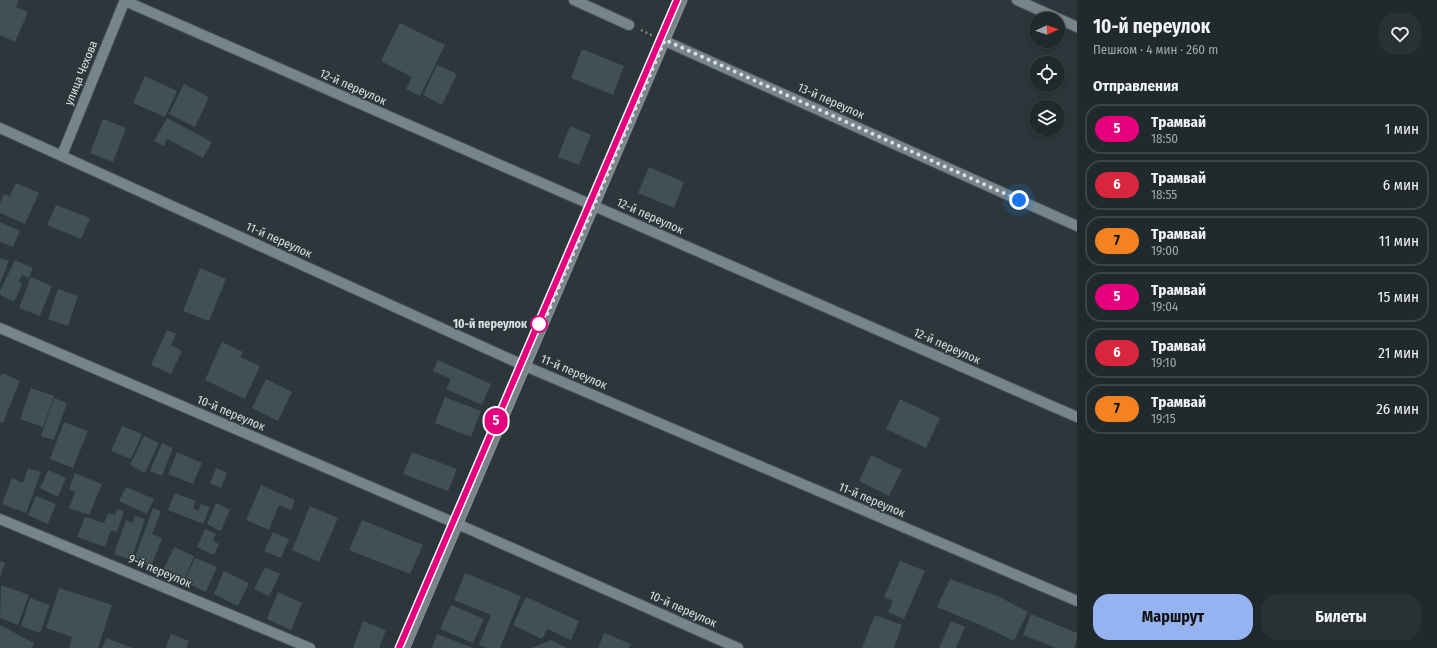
<!DOCTYPE html>
<html lang="ru">
<head>
<meta charset="utf-8">
<style>
	body { margin:0; font-family:"Fira Sans Condensed",sans-serif; background:#283134; color:#f1f3f6; height:100vh; display:flex; flex-direction:column; font-size:15px; white-space:nowrap }
	* { box-sizing:border-box; margin:0 }
	p { font-size:13px; color:#a2a6a9 }
	.icon { flex:none; width:22px; height:22px; fill:none; stroke:currentColor; stroke-width:2; stroke-linecap:round; stroke-linejoin:round }
	.map { position:relative; flex:1; overflow:hidden }
	.details { display:flex; flex-direction:column; background:#20292c; width:360px }
	.details>* { flex:none }
	.badge { padding:0 8px; border-radius:13px; font-size:14px; line-height:26px }
	.needle { width:26px; rotate:87deg }
	.buttons { position:absolute; left:1029px; top:12px; display:grid; gap:8px }
	.buttons a { display:grid; place-items:center; width:36px; height:36px; border-radius:50%; background:#20292c; box-shadow:0 2px 6px #0003,0 0 0 1px #3d4548; font-size:20px }
	.you { position:absolute; width:20px; height:20px; margin:-10px; border:3px solid #fff; border-radius:50%; background:#1a73e8; box-shadow:0 0 0 6px #1a73e833 }
	.map>.badge { position:absolute; translate:-50% -50%; box-shadow:0 0 0 2px #fff }
	h2 { padding:0 16px; font-size:15px; line-height:36px }
	.round { display:grid; place-items:center; flex:none; width:42px; height:42px; border-radius:16px; background:#283134 }
	.summary { display:flex; align-items:center; justify-content:space-between; height:68px; padding:0 16px }
	h1 { font-size:19px; font-weight:700; line-height:30px }
	.button { display:flex; gap:8px; margin-top:auto; padding:8px 16px }
	.button a { flex:1; height:46px; border-radius:16px; background:#95b2f1; color:#111; font-size:16px; font-weight:700; line-height:46px; text-align:center }
	.button a+a { background:#283134; color:#f1f3f6 }
	ul { padding:0; list-style:none }
	li { display:flex; align-items:center; gap:12px; height:50px; margin:0 8px 6px; padding:0 8px; border:2px solid #3d4548; border-radius:16px }
	li div { flex:1 }
	li b { display:block; font-size:15px }
	li em { font-style:normal }
	li .badge { min-width:44px; font-weight:700; text-align:center }
	main { display:flex; flex:1; min-height:0 }
	.map>svg:first-child { display:block }
	.building { fill:#424f53 }
	.lines { fill:none; stroke-linecap:round; stroke-linejoin:round }
	.street-casing { stroke:#4a5458; stroke-width:12 }
	.secondary-casing { stroke:#4a5458; stroke-width:12 }
	.path { stroke:#7a8487; stroke-width:2.5; stroke-dasharray:2 3; stroke-linecap:butt }
	.street { stroke:#77858a; stroke-width:10 }
	.secondary { stroke:#77858a; stroke-width:10 }
	.tram { stroke:#8f989b; stroke-width:1 }
	.line-casing { stroke:#fff; stroke-width:9 }
	.line { stroke:#e6007e; stroke-width:6 }
	.walk { stroke:#d8e0e2; stroke-width:4; stroke-dasharray:0 7.2 }
	.stop-dot { fill:#fff; stroke:#e6007e; stroke-width:2 }
	.labels { text-anchor:middle; stroke-width:3; stroke-linejoin:round; paint-order:stroke }
	.street-label { font-size:12px; fill:#d8e0e2; stroke:#2b373b }
	.stop-label { font-size:12px; font-weight:bold; fill:#d8e0e2; stroke:#2b373b; text-anchor:end }
</style>
</head>
<body>
<main>
<div class="map">
<svg width="1077" height="648" viewBox="0 0 1077 648">
	<rect width="100%" height="100%" fill="#2b373b"/>
	<g class="building">
		<path d="M 0,0 L 19,0 L 16,7 L 28,12 L 15,42 L 0,35 Z"/>
		<path d="M 400,23 L 445,45 L 420,96 L 406,89 L 412,77 L 381,61 Z"/>
		<path d="M 582,49 L 624,66 L 613,95 L 571,78 Z"/>
		<path d="M 437,65 L 457,74 L 442,105 L 423,95 Z"/>
		<path d="M 145,76 L 177,91 L 165,117 L 133,103 Z"/>
		<path d="M 184,84 L 209,97 L 195,127 L 169,114 Z"/>
		<path d="M 167,118 L 212,142 L 203,158 L 167,139 L 164,146 L 154,141 Z"/>
		<path d="M 103,119 L 126,128 L 113,162 L 90,153 Z"/>
		<path d="M 570,126 L 591,135 L 579,165 L 558,157 Z"/>
		<path d="M 649,167 L 684,182 L 674,208 L 638,193 Z"/>
		<path d="M 16,183 L 39,193 L 25,224 L 0,213 L 0,203 L 4,194 L 10,196 Z"/>
		<path d="M 56,205 L 90,218 L 81,239 L 47,225 Z"/>
		<path d="M 0,222 L 20,231 L 13,247 L 0,242 Z"/>
		<path d="M 0,258 L 9,261 L 0,283 Z"/>
		<path d="M 15,260 L 33,268 L 29,278 L 22,275 L 19,281 L 22,285 L 14,302 L 0,295 L 0,291 Z"/>
		<path d="M 200,268 L 226,279 L 209,321 L 183,311 Z"/>
		<path d="M 31,277 L 52,286 L 40,316 L 19,308 Z"/>
		<path d="M 58,289 L 78,296 L 68,326 L 48,319 Z"/>
		<path d="M 167,330 L 176,334 L 171,345 L 182,351 L 171,374 L 151,365 Z"/>
		<path d="M 222,342 L 243,352 L 240,357 L 260,366 L 245,399 L 205,380 Z"/>
		<path d="M 438,360 L 491,384 L 482,405 L 446,389 L 451,379 L 433,371 Z"/>
		<path d="M 2,373 L 20,381 L 3,423 L 0,422 L 0,378 Z"/>
		<path d="M 266,379 L 292,392 L 278,421 L 252,408 Z"/>
		<path d="M 31,388 L 54,396 L 43,427 L 20,419 Z"/>
		<path d="M 445,397 L 481,411 L 471,437 L 435,423 Z"/>
		<path d="M 54,398 L 67,403 L 54,440 L 41,436 Z"/>
		<path d="M 900,399 L 940,418 L 926,448 L 886,429 Z"/>
		<path d="M 64,422 L 88,431 L 73,468 L 50,459 Z"/>
		<path d="M 122,426 L 142,434 L 131,459 L 111,451 Z"/>
		<path d="M 144,436 L 159,443 L 145,473 L 130,465 Z"/>
		<path d="M 162,443 L 173,448 L 162,476 L 150,471 Z"/>
		<path d="M 177,452 L 202,463 L 193,484 L 168,474 Z"/>
		<path d="M 412,452 L 457,469 L 448,491 L 403,474 Z"/>
		<path d="M 871,455 L 902,470 L 889,496 L 859,481 Z"/>
		<path d="M 28,468 L 41,472 L 26,513 L 2,504 L 12,478 L 23,483 Z"/>
		<path d="M 216,468 L 227,473 L 221,488 L 210,483 Z"/>
		<path d="M 48,470 L 66,478 L 58,497 L 40,488 Z"/>
		<path d="M 75,473 L 102,484 L 89,515 L 69,508 L 75,492 L 69,489 Z"/>
		<path d="M 261,485 L 295,500 L 291,510 L 279,505 L 269,530 L 246,520 Z"/>
		<path d="M 126,487 L 154,499 L 147,514 L 119,501 Z"/>
		<path d="M 175,493 L 196,501 L 193,508 L 198,511 L 201,504 L 210,507 L 203,524 L 168,510 Z"/>
		<path d="M 36,496 L 56,504 L 48,524 L 28,515 Z"/>
		<path d="M 216,503 L 230,510 L 221,531 L 207,524 Z"/>
		<path d="M 310,506 L 338,518 L 319,562 L 292,550 Z"/>
		<path d="M 153,508 L 161,511 L 152,534 L 162,538 L 151,567 L 134,560 Z"/>
		<path d="M 117,509 L 124,511 L 117,532 L 111,530 L 105,547 L 77,537 L 85,517 L 104,523 L 108,513 L 115,515 Z"/>
		<path d="M 135,516 L 145,519 L 131,560 L 114,554 L 126,520 L 132,523 Z"/>
		<path d="M 362,520 L 423,545 L 410,574 L 349,550 Z"/>
		<path d="M 205,529 L 216,534 L 213,541 L 219,544 L 214,555 L 197,547 Z"/>
		<path d="M 273,532 L 289,539 L 281,558 L 264,551 Z"/>
		<path d="M 174,547 L 194,556 L 182,585 L 161,575 Z"/>
		<path d="M 195,558 L 217,567 L 206,592 L 184,582 Z"/>
		<path d="M 0,561 L 5,563 L 0,577 Z"/>
		<path d="M 900,561 L 925,571 L 904,619 L 888,612 L 893,601 L 884,597 Z"/>
		<path d="M 265,567 L 280,574 L 269,596 L 254,589 Z"/>
		<path d="M 224,571 L 249,583 L 238,606 L 214,594 Z"/>
		<path d="M 465,573 L 521,596 L 500,648 L 487,648 L 479,645 L 491,615 L 454,600 Z"/>
		<path d="M 950,579 L 1000,597 L 1028,612 L 1014,641 L 985,627 L 937,607 Z"/>
		<path d="M 1,585 L 29,595 L 18,625 L 0,618 Z"/>
		<path d="M 59,588 L 112,605 L 98,648 L 69,648 L 72,637 L 46,628 Z"/>
		<path d="M 278,592 L 302,603 L 291,630 L 267,619 Z"/>
		<path d="M 526,597 L 579,621 L 571,640 L 547,629 L 542,639 L 513,625 Z"/>
		<path d="M 30,598 L 50,605 L 40,633 L 21,626 Z"/>
		<path d="M 451,605 L 484,619 L 473,643 L 440,629 Z"/>
		<path d="M 1031,614 L 1077,633 L 1077,640 L 1074,648 L 1056,648 L 1023,635 Z"/>
		<path d="M 875,615 L 902,625 L 894,648 L 862,648 Z"/>
		<path d="M 363,621 L 386,630 L 379,648 L 353,648 Z"/>
		<path d="M 951,621 L 965,627 L 956,648 L 939,648 Z"/>
		<path d="M 0,625 L 34,643 L 32,648 L 0,648 Z"/>
		<path d="M 604,633 L 631,644 L 629,648 L 598,648 Z"/>
		<path d="M 171,634 L 189,641 L 186,648 L 166,648 Z"/>
		<path d="M 437,634 L 463,644 L 473,648 L 432,648 Z"/>
		<path d="M 106,638 L 133,648 L 102,648 Z"/>
		<path d="M 551,640 L 567,648 L 531,648 Z"/>
	</g>
	<g class="lines">
		<g class="street-casing">
			<g id="street">
				<path d="M 574,0 L 629,25"/>
				<path d="M 1017,0 L 1077,27"/>
				<path d="M 125,1 L 1077,417"/>
				<path d="M 665,41 L 1077,226"/>
				<path d="M 0,128 L 525,366 L 1077,601"/>
				<path d="M 62,155 L 125,0"/>
				<path d="M 0,519 L 310,648"/>
				<path d="M 404,648 L 682,0"/>
			</g>
		</g>
		<g class="secondary-casing">
			<path id="secondary" d="M 0,328 L 462,526 L 738,648"/>
		</g>
		<path class="path" d="M 641,30 L 653,36"/>
		<use href="#street" class="street"/>
		<use href="#secondary" class="secondary"/>
		<g class="tram">
			<path d="M 399,648 L 677,0"/>
			<path d="M 410,648 L 687,0"/>
		</g>
	</g>
	<g class="lines">
		<g class="line-casing">
			<path id="line" d="M 399,648 L 677,0"/>
		</g>
		<use href="#line" class="line"/>
		<path class="walk" d="M 539,324 L 544,322 L 665,40 L 1019,200"/>
	</g>
	<circle class="stop-dot" cx="539" cy="324" r="8"/>
	<g class="labels">
		<g class="street-label">
			<text transform="translate(81 73) rotate(-68)" y="4">улица Чехова</text>
			<text transform="translate(353 87) rotate(24)" y="4">12-й переулок</text>
			<text transform="translate(831 101) rotate(24)" y="4">13-й переулок</text>
			<text transform="translate(650 216) rotate(24)" y="4">12-й переулок</text>
			<text transform="translate(279 240) rotate(24)" y="4">11-й переулок</text>
			<text transform="translate(947 346) rotate(24)" y="4">12-й переулок</text>
			<text transform="translate(574 372) rotate(23)" y="4">11-й переулок</text>
			<text transform="translate(231 413) rotate(23)" y="4">10-й переулок</text>
			<text transform="translate(872 500) rotate(23)" y="4">11-й переулок</text>
			<text transform="translate(160 571) rotate(23)" y="4">9-й переулок</text>
			<text transform="translate(683 609) rotate(24)" y="4">10-й переулок</text>
		</g>
		<g class="stop-label">
			<text x="527" y="328">10-й переулок</text>
		</g>
	</g>
</svg>
<div class="buttons">
<a><svg class="needle" viewBox="-14 -14 28 28"><path d="M0-13l5 13h-10z" fill="#e53935"/><path d="M0 13l5-13h-10z" fill="#a2a6a9"/></svg></a>
<a><svg class="icon" aria-label="locate" viewBox="0 0 24 24"><circle cx="12" cy="12" r="6"/><path d="M12 2v4M12 18v4M2 12h4M18 12h4"/></svg></a>
<a><svg class="icon" aria-label="layers" viewBox="0 0 24 24"><path d="M12 4l9 5-9 5-9-5zM3 14l9 5 9-5"/></svg></a>
</div>
<div class="you" style="left:1019px;top:200px"></div>
<b class="badge" style="left:496px;top:421px;background:#e6007e;color:#fff">5</b>
</div>
<section class="details">
<div class="summary"><div><h1>10-й переулок</h1><p>Пешком · 4 мин · 260 m</p></div><a class="round"><svg class="icon" aria-label="heart" viewBox="0 0 24 24"><path d="M12 20l-8-8c-3-5 5-10 8-4 3-6 11-1 8 4z"/></svg></a></div>
<h2>Отправления</h2>
<ul>
<li><span class="badge" style="background:#e6007e;color:#fff">5</span><div><b>Трамвай</b><p>18:50</p></div><em>1 мин</em></li>
<li><span class="badge" style="background:#d7263d;color:#fff">6</span><div><b>Трамвай</b><p>18:55</p></div><em>6 мин</em></li>
<li><span class="badge" style="background:#f58220;color:#111">7</span><div><b>Трамвай</b><p>19:00</p></div><em>11 мин</em></li>
<li><span class="badge" style="background:#e6007e;color:#fff">5</span><div><b>Трамвай</b><p>19:04</p></div><em>15 мин</em></li>
<li><span class="badge" style="background:#d7263d;color:#fff">6</span><div><b>Трамвай</b><p>19:10</p></div><em>21 мин</em></li>
<li><span class="badge" style="background:#f58220;color:#111">7</span><div><b>Трамвай</b><p>19:15</p></div><em>26 мин</em></li>
</ul>
<div class="button"><a>Маршрут</a><a>Билеты</a></div>
</section>
</main>
</body>
</html>
